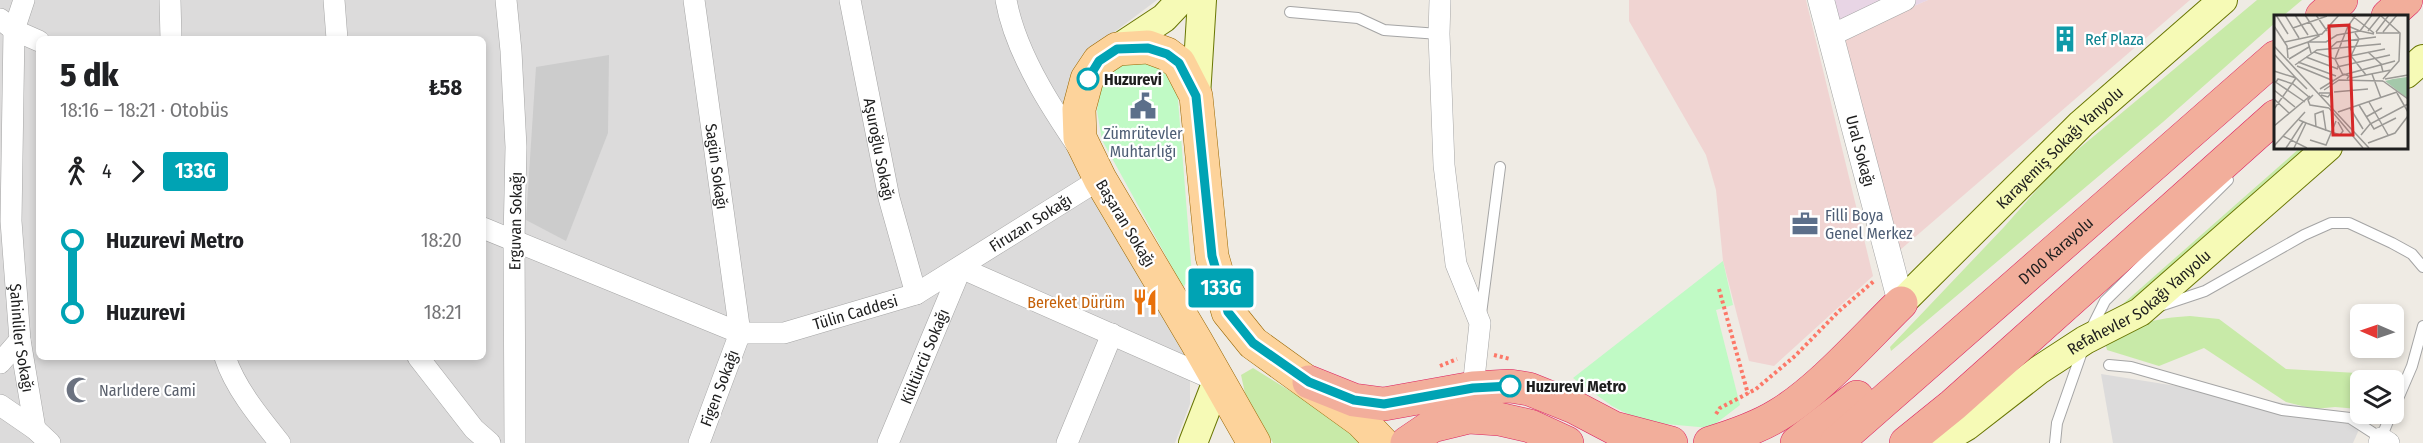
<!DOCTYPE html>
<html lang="tr">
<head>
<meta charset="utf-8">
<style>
	body { margin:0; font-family:"Fira Sans Condensed",sans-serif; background:#f6f6f6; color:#202124; height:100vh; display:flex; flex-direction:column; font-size:22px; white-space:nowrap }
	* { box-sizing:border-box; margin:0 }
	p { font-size:20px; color:#757577 }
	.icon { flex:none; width:33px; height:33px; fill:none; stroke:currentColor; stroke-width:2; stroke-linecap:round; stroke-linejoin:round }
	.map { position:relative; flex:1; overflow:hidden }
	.sheet { position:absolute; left:36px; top:36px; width:450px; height:324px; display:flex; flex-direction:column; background:#fff; border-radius:9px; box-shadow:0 3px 9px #0003 }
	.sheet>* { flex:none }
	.badge { padding:0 12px; border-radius:4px; font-size:21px; line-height:39px }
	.needle { width:39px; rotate:272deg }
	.tools { position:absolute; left:2350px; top:304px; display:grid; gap:12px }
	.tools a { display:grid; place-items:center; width:54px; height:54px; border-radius:9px; background:#fff; box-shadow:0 3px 9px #0003; font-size:30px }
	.map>.badge { position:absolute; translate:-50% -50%; box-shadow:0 0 0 3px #fff }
	.legs { display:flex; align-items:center; gap:9px; height:66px; padding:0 24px; font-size:20px }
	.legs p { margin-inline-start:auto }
	.summary { display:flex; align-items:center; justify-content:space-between; height:102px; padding:0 24px }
	h1 { font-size:33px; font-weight:800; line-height:45px }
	ul { padding:0 24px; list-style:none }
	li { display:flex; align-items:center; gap:21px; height:72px; font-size:22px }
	li i { display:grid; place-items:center; width:9px; height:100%; margin:0 8px; background:currentColor }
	li i::after { content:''; width:15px; height:15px; margin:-8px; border:4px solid; border-radius:50%; background:#fff }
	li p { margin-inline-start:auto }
	li:first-child i { background:linear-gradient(#0000 50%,currentColor 0) }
	li:last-child i { background:linear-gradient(currentColor 50%,#0000 0) }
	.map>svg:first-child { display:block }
	.residential { fill:#dcdbdb; fill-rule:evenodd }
	.commercial { fill:#f0d4d2 }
	.industrial { fill:#e8d5e5 }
	.religious { fill:#ccc }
	.grass { fill:#c8eaa8 }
	.park { fill:#c0fac5 }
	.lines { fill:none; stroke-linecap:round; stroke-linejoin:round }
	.service-casing { stroke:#a5a5a5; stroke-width:12 }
	.minor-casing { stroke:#a5a5a5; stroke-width:22 }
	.tertiary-casing { stroke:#a5a5a5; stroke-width:27 }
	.secondary-casing { stroke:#697603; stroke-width:30 }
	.primary-casing { stroke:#986600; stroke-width:34 }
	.trunk-casing { stroke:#dc2160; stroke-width:34 }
	.path { stroke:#fc7868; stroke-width:4; stroke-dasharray:3 3; stroke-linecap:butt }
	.service { stroke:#fff; stroke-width:10 }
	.minor { stroke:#fff; stroke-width:21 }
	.tertiary { stroke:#fff; stroke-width:26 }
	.secondary { stroke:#f6fab6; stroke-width:28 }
	.primary { stroke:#fdd39b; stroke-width:33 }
	.trunk { stroke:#f2ae9b; stroke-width:33 }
	.line-1-casing { stroke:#fff; stroke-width:14 }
	.line-1 { stroke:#00a3b4; stroke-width:9 }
	.stop-1-dot { fill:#fff; stroke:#00a3b4; stroke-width:3 }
	.labels { text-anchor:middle; stroke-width:4.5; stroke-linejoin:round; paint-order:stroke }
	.culture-label { font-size:16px; fill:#0d838f; stroke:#fff; text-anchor:start }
	.stop-label { font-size:16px; font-weight:bold; fill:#1e1e1e; stroke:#fff; text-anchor:start }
	.service-label { font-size:16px; fill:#4e5e75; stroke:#fff }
	.street-label { font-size:16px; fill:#1e1e1e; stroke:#fff }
	.food-label { font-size:16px; fill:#c56008; stroke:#fff; text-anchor:end }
	.worship-label { font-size:16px; fill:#5b616d; stroke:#fff; text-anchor:start }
	.inset-road { fill:none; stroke:#9b9995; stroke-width:1.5 }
	.view { fill:#d62828; fill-opacity:0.15; stroke:#d62828; stroke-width:3 }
	.inset-edge { fill:none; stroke:#1e1e1e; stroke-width:3 }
</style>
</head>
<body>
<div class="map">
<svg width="2423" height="443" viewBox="0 0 2423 443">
	<rect width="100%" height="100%" fill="#efebe4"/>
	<g class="residential">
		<path d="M 0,0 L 1157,0 L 1081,57 L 1056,132 L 1190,358 L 1190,404 L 1175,443 L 0,443 ZM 39,39 L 483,39 L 483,357 L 39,357 Z"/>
		<path d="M 2101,374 L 2365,416 L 2353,443 L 2113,443 Z"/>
	</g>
	<g class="commercial">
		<path d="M 1629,0 L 1806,0 L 1873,276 L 1774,366 L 1749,361 L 1723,261 L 1716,190 L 1706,155 L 1629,21 Z"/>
		<path d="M 1928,0 L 2190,0 L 1900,250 L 1844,36 Z"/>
	</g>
	<path class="industrial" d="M 1834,0 L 1928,0 L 1844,36 Z"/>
	<path class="religious" d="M 609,55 L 608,133 L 566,241 L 526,220 L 536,67 Z"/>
	<g class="grass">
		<path d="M 2257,0 L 2302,0 L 2283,16 L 2276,16 L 2276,22 L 2163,122 L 1891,351 L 1890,347 L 2004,227 L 2058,166 Z"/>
		<path d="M 2301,147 L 2321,147 L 2129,313 L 2116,310 Z"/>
		<path d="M 2190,316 L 2219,319 L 2286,369 L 2357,373 L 2363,381 L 2361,381 L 2361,407 L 2358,409 L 2335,407 L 2314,409 L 2286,402 L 2204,348 L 2159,366 L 2107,350 L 2104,338 C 2135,324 2156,318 2190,316 Z"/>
		<path d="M 1253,368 L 1343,424 L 1362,443 L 1273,443 L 1245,393 L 1241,375 Z"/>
	</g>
	<g class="park">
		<path d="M 1149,62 L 1166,69 L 1177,87 L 1192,276 L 1183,287 L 1102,140 L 1097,111 L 1100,92 L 1108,74 L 1122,64 Z"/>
		<path d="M 1723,261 L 1733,305 L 1716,310 L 1740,405 L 1710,428 L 1643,422 L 1612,406 L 1573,378 Z"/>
	</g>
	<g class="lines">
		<g class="service-casing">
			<g id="service">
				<path d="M 1290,12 L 1358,18 L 1384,30 L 1439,34"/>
				<path d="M 2160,306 L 2205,291 L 2304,235 L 2331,223 L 2349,223 L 2392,243 L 2412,254 L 2423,267"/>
				<path d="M 1481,314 L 1500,167"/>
				<path d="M 2091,329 L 2105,301 L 2228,180"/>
				<path d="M 2109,365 L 2131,367 L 2282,410 L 2350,418 L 2381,438 L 2391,414"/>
				<path d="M 2394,408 L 2412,366 L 2423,326"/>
				<path d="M 2055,443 L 2057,423 L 2084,346"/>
			</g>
		</g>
		<g class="minor-casing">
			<g id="minor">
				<path id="s1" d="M 24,0 L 14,30 L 11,221 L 20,340 L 35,429"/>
				<path d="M 170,0 L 171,39"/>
				<path d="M 334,0 L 337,39"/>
				<path d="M 506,0 L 511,51 L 516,147 L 514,240 L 515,443"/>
				<path id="s2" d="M 694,0 L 740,333 L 699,443"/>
				<path id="s3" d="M 850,0 L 889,198 L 916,294"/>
				<path d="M 1440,0 L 1439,34 L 1444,165 L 1456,264 L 1480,323 L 1473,388"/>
				<path d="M 0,19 L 14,30 L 39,41"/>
				<path d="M 1832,35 L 1905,0"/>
				<path id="s4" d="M 483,228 L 740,333 L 784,333 L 916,294 L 1100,179 C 1065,128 1017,62 1006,0"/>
				<path d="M 961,268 L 1217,381"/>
				<path d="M 225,357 C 235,388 260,418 280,443"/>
				<path d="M 418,357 L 474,429 L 490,443"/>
				<path d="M 0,363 L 20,340"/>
				<path d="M 0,405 L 35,429 L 50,443"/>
				<path id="s5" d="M 888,443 L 961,268"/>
				<path d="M 1067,443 L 1112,334"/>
				<path d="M 2379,443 L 2381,438 L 2389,443"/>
			</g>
		</g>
		<g class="tertiary-casing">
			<g id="tertiary">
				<path id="s6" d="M 1821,0 L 1901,303"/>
			</g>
		</g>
		<g class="secondary-casing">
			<g id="secondary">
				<path d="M 1117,49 L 1164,18 L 1181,0"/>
				<path d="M 2406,74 L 2423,59"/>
				<path d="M 1196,96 L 1202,0"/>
				<path id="s7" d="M 1901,303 L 2081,124 L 2223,0"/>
				<path d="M 1193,443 L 1217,381"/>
				<path id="s8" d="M 1938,443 L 1967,426 L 2039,370 L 2085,340 L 2140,312 L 2328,147"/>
			</g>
		</g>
		<g class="primary-casing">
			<path id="primary" d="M 1254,443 L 1196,341 L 1100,179 L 1080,138 L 1079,109 L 1087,79 L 1099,61 L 1117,49 L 1148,47 L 1167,54 L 1179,63 L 1196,96 L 1212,256 L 1228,312 L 1253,343 L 1361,421 L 1382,443"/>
		</g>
		<g class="trunk-casing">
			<g id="trunk">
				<path d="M 2322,16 L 2341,0"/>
				<path d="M 2388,16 L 2406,0"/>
				<path d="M 1309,382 L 1354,400 L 1384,404 L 1473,388 L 1510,386 L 1529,389 L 1574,407 L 1614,428 L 1671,443"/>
				<path d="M 1407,443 L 1432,426 L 1469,417 L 1499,419 L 1530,426 L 1567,443"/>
				<path d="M 1710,443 C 1733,436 1757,428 1778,415 C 1820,390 1866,337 1901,303"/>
				<path d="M 1797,443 L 1857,397"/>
				<path id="s9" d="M 1836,443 L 2276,57"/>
				<path d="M 1906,443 L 1953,405 L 2276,116"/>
			</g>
		</g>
		<g class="path">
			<path d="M 1719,289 L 1748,394"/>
			<path d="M 1494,355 L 1510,359"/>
			<path d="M 1440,366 L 1457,359"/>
			<path d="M 1716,414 L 1720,408 L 1756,389 L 1795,356 L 1839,311 L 1874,281"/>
		</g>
		<use href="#service" class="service"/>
		<use href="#minor" class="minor"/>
		<use href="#tertiary" class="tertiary"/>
		<use href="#secondary" class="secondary"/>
		<use href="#primary" class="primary"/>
		<use href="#trunk" class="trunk"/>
	</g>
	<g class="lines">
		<g class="line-1-casing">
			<path id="line-1" d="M 1088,79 L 1099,61 L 1117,49 L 1148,48 L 1167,54 L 1179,63 L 1196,96 L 1212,256 L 1228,312 L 1253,343 L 1309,382 L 1354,400 L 1384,404 L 1473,388 L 1510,386"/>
		</g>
		<use href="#line-1" class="line-1"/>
	</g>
	<defs>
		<g id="building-bare" transform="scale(2.07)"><path d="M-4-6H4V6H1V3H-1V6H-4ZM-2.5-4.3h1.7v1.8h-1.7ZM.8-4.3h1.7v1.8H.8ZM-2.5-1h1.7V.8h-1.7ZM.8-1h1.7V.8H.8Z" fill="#0f9aa8" stroke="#fff" stroke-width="2.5" paint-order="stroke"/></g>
		<g id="civic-bare" transform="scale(2.07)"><path d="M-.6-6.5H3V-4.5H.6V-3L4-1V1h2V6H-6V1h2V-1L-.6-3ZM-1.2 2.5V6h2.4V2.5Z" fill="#5c6f8a" stroke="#fff" stroke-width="2.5" paint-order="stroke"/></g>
		<g id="office-bare" transform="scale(2.07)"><path d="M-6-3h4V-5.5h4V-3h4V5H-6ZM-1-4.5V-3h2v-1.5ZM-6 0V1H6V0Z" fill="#5c6f8a" stroke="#fff" stroke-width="2.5" paint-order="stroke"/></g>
		<g id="restaurant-bare" transform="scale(2.07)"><path d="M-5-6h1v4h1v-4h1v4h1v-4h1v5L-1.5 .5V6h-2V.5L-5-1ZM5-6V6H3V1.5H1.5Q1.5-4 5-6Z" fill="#e8710a" stroke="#fff" stroke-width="2.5" paint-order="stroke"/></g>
		<g id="mosque-bare" transform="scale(2.07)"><path d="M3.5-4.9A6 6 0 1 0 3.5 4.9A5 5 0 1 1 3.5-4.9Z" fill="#6b7280" stroke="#fff" stroke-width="2.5" paint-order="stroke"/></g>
	</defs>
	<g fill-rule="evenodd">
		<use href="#building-bare" x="2065" y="39"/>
		<use href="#civic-bare" x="1143" y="106"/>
		<use href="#office-bare" x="1805" y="224"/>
		<use href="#restaurant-bare" x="1145" y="302"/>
		<use href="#mosque-bare" x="79" y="390"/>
	</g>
	<g class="stop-1-dot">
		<circle cx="1088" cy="79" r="10"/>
		<circle cx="1510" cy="386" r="10"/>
	</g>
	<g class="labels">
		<g class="culture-label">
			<text x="2085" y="45">Ref Plaza</text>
		</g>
		<g class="stop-label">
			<text x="1104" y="85">Huzurevi</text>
			<text x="1526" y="392">Huzurevi Metro</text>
		</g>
		<g class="service-label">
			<text x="1143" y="139">Zümrütevler<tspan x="1143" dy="18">Muhtarlığı</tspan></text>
			<text x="1825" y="221" text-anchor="start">Filli Boya<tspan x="1825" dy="18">Genel Merkez</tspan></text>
		</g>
		<g class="street-label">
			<text dy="6" stroke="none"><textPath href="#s3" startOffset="152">Aşuroğlu Sokağı</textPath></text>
			<text dy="6" stroke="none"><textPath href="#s7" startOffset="222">Karayemiş Sokağı Yanyolu</textPath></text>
			<text dy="6" stroke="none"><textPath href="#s6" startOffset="156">Ural Sokağı</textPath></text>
			<text dy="6" stroke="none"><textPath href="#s2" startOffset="168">Sagün Sokağı</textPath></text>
			<text transform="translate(515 221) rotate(-89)" y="6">Erguvan Sokağı</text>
			<text dy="6" stroke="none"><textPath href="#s4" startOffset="594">Firuzan Sokağı</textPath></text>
			<text transform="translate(1126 223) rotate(59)" y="6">Başaran Sokağı</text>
			<text dy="6" stroke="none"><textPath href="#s9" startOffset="292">D100 Karayolu</textPath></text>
			<text dy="6" stroke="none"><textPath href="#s8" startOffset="246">Refahevler Sokağı Yanyolu</textPath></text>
			<text dy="6" stroke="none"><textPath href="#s4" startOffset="396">Tülin Caddesi</textPath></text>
			<text dy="6" stroke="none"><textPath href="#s1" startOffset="340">Şahinliler Sokağı</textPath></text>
			<text dy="6" stroke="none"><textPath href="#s5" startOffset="94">Kültürcü Sokağı</textPath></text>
			<text transform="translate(719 388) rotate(-69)" y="6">Figen Sokağı</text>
		</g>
		<g class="food-label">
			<text x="1125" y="308">Bereket Dürüm</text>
		</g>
		<g class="worship-label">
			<text x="99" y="396">Narlıdere Cami</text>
		</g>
	</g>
	<g transform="translate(2274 15)">
		<rect width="134" height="134" fill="#efebe4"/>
		<path d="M 133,62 L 133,83 L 111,66 L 119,64 Z" fill="#a4c8aa"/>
		<path class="inset-road" d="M 2,0 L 14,19M 11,0 L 25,23M 21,0 L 34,20M 31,0 L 45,21 L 34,27 L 37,38M 42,0 L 53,16M 77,0 L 100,18M 82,0 L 74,11 L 61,44 L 69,60 L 121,46M 106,0 L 126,18 L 125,46 L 109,64M 0,11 L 13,31 L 14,43M 56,12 L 74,11 L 86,16 L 98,0M 19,13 L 53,1M 94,16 L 106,1M 102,17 L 115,0M 109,17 L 123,0M 81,18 L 85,24 L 77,41 L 92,60M 102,18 L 125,18M 11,27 L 48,19 L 65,0M 0,31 L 95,133M 14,34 L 34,27 L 52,27 L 63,20 L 86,16 L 100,19M 55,34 L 63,27 L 102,22M 40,37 L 61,44 L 111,34M 94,37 L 107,49 L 109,57M 0,39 L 22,63 L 0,94M 32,42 L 64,54M 15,44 L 35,32M 24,47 L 62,61M 21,50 L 43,35 L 107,29M 23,51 L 60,66M 63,52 L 116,40M 0,56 L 22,63 L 33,74M 98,59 L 107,83M 77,63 L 117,55M 111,64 L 134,60M 0,66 L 31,87M 109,66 L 134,84M 2,67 L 4,64 L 19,69 L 35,82M 46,74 L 70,59 L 75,61 L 73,64M 0,75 L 21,92M 50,75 L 65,65 L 109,66M 60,77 L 94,74M 45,78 L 57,78 L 54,82 L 47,80M 123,78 L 134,97M 39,80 L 34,85 L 36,90 L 55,93M 0,84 L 15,98M 95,87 L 114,120M 85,90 L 100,114 L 122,103M 55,93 L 89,133M 76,93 L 89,114M 64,97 L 123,77M 92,102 L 108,93M 32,108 L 66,120 L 69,116 L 64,107M 0,111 L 36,81M 42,112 L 41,99 L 49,96 L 52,116M 87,120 L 96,109 L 134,89M 9,121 L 33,133M 36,125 L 52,130 L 62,106M 94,128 L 121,118 L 134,101M 0,131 L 31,97M 12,133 L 29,107M 20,133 L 32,108 L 25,105"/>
		<path class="view" d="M 75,10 L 79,120 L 59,120 L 55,11 Z"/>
		<rect width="134" height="134" class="inset-edge"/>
	</g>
</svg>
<div class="tools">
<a><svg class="needle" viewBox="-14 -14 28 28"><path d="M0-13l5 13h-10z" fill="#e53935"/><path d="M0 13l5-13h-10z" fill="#757577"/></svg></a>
<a><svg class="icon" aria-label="layers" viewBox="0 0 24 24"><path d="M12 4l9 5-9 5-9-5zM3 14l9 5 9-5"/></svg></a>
</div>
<b class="badge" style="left:1221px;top:288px;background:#00a3b4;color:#fff">133G</b>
<section class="sheet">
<div class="summary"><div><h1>5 dk</h1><p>18:16 – 18:21 · Otobüs</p></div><b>₺58</b></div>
<div class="legs"><svg class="icon" aria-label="walk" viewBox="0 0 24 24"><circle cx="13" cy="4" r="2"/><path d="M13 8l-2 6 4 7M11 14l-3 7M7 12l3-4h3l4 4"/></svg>4<svg class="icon" aria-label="forward" viewBox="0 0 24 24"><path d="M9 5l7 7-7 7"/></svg><b class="badge" style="background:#00a3b4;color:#fff">133G</b></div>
<ul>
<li><i style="color:#00a3b4"></i><b>Huzurevi Metro</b><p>18:20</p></li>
<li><i style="color:#00a3b4"></i><b>Huzurevi</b><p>18:21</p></li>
</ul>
</section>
</div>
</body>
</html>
